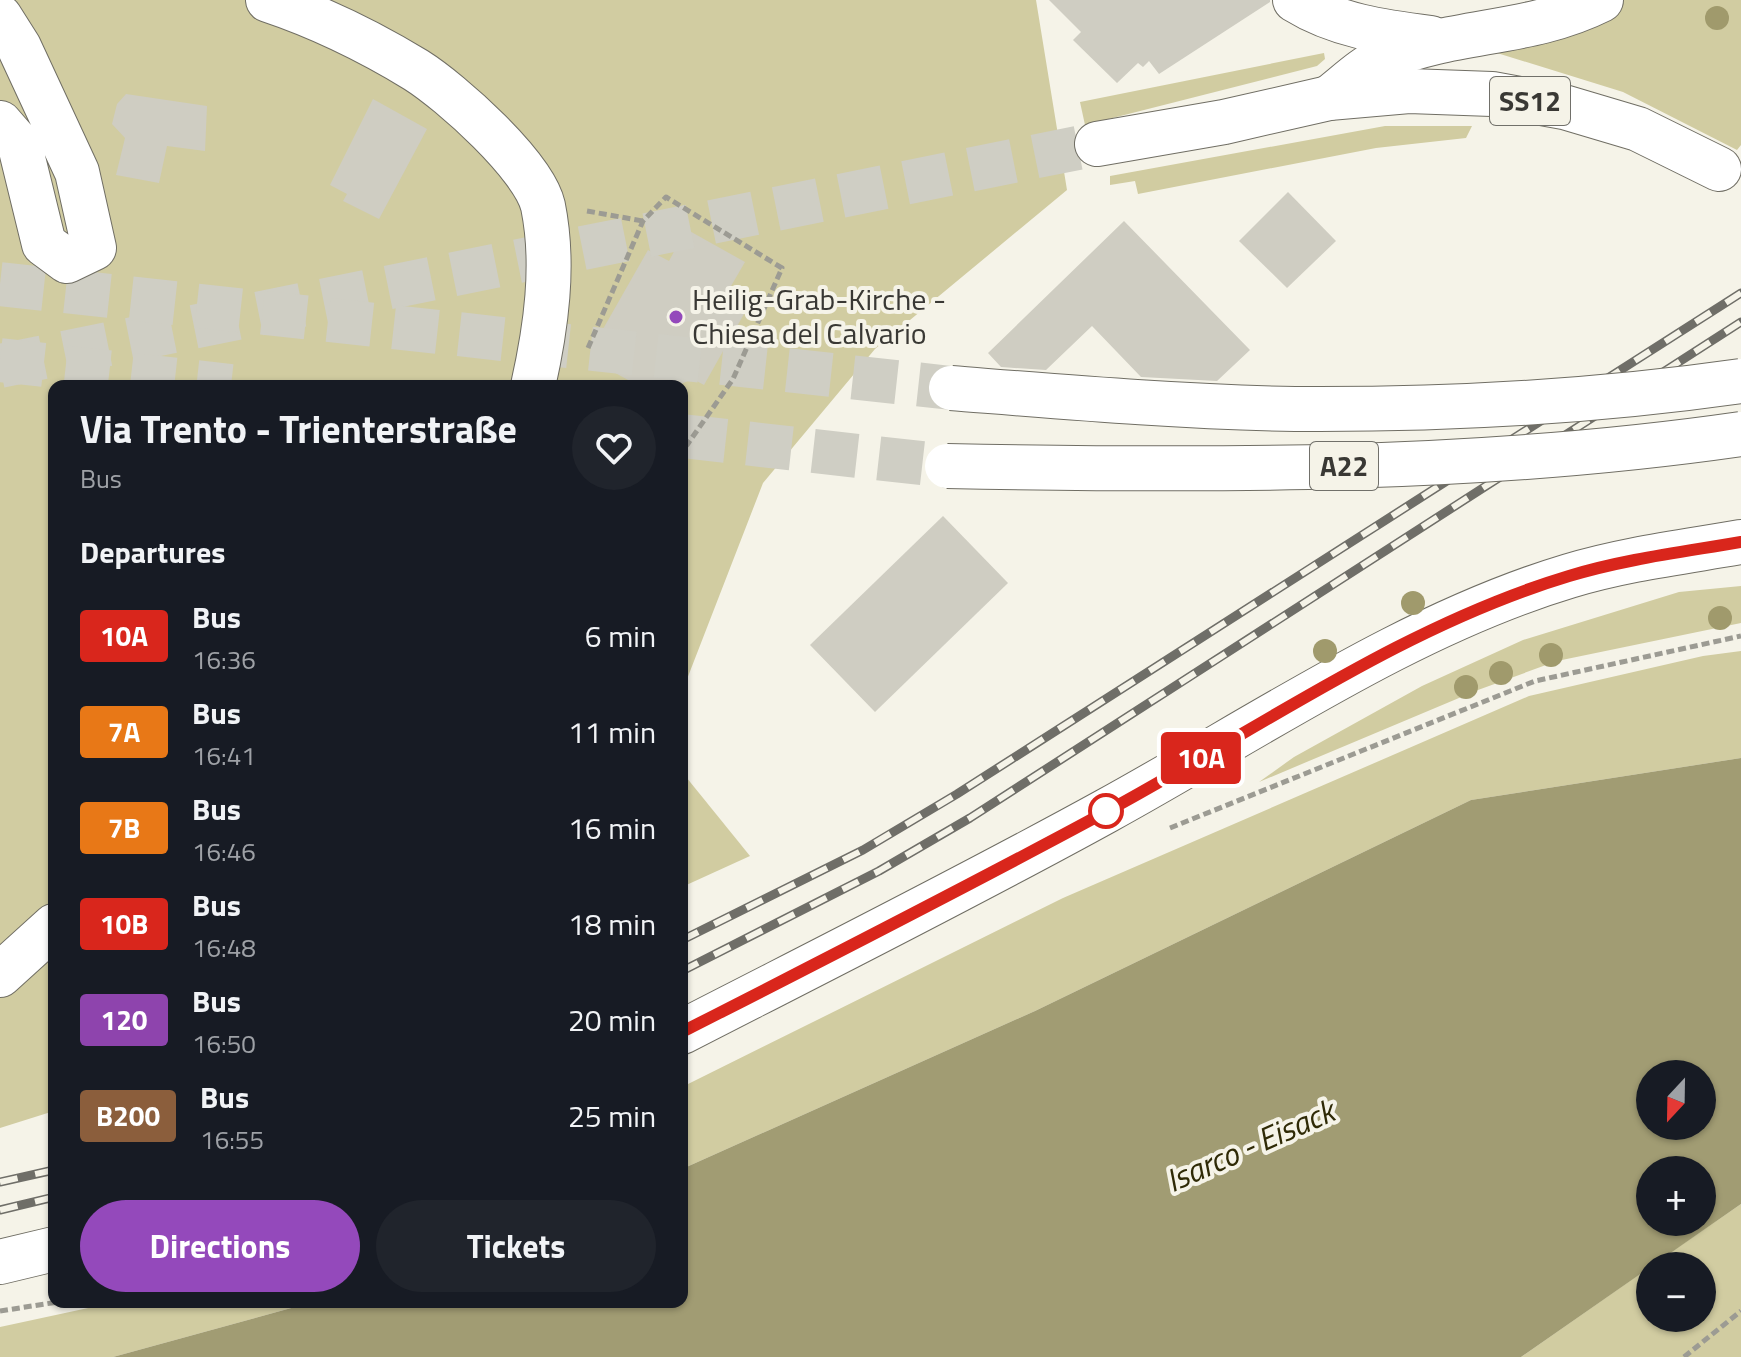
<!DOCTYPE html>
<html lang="en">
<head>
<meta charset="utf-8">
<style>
	body { margin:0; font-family:"Titillium Web",sans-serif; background:#20242c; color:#f1f3f6; height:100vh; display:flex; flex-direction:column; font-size:30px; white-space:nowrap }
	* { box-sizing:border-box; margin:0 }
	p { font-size:26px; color:#9ea1a6 }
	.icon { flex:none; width:44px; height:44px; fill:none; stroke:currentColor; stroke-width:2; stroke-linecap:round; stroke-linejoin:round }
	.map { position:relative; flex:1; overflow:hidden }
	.details { position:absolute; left:48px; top:380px; width:640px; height:928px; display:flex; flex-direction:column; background:#171b24; border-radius:16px; box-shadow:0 2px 6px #0004 }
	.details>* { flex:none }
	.badge { padding:0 16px; border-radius:6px; font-size:28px; line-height:52px }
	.needle { width:52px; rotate:202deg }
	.controls { position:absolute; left:1636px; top:1060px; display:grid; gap:16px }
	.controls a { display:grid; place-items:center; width:80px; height:80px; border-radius:50%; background:#171b24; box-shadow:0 2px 6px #0004; font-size:40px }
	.map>.badge { position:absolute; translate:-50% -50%; box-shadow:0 0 0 4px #fff }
	h2 { padding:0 32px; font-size:30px; line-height:72px }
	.round { display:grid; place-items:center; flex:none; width:84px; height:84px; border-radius:42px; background:#20242c }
	.headline { display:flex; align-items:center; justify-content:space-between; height:136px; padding:0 32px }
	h1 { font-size:38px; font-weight:700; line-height:60px }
	.button { display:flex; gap:16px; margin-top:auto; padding:16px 32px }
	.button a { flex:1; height:92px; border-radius:48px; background:#9449bb; color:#fff; font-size:32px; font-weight:700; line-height:92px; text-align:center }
	.button a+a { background:#20242c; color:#f1f3f6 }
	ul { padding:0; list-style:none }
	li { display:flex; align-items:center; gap:24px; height:96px; padding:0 32px }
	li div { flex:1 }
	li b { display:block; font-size:30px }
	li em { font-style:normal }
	li .badge { min-width:88px; font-weight:700; text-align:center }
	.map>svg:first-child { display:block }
	.green { fill:#d1cca1 }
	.water { fill:#a19c73; fill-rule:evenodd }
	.building { fill:#cfcdc2 }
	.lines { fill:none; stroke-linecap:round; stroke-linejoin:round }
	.major-tunnel { stroke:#cfcec4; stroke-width:44; stroke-dasharray:44 22; stroke-linecap:butt }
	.highway-tunnel { stroke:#cfcec4; stroke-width:44; stroke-dasharray:44 22; stroke-linecap:butt }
	.minor-casing { stroke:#706e64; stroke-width:46 }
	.major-casing { stroke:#706e64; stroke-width:46 }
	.path { stroke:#9c9b93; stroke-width:5; stroke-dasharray:8 4; stroke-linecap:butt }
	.minor { stroke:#fff; stroke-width:44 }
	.major { stroke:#fff; stroke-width:44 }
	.rail-casing { stroke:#6f6e68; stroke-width:9 }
	.rail { stroke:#f5f3e8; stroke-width:6; stroke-dasharray:18; stroke-linecap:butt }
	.highway-bridge-casing { stroke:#706e64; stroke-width:46; stroke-linecap:butt }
	.highway-bridge { stroke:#fff; stroke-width:44 }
	.tree { fill:#a09a6c }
	.line-casing { stroke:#fff; stroke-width:18 }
	.line { stroke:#d9261c; stroke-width:12 }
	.poi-dot { fill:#9449bb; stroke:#f5f3e8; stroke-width:3 }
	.stop-dot { fill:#fff; stroke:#d9261c; stroke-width:4 }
	.labels { text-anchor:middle; stroke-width:8; stroke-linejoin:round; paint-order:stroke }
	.shield { fill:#f5f3e8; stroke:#71706a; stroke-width:2 }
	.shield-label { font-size:28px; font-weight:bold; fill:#393834 }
	.poi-label { font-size:30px; fill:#393834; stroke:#f5f3e8; text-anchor:start }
	.water-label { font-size:32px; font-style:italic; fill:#2f2a06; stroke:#f5f3e8 }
</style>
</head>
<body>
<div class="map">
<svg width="1741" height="1357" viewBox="0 0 1741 1357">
	<rect width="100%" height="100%" fill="#f5f3e8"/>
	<g class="green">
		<path d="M 0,0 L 1036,0 L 1067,190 L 875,349 L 763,483 L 682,692 L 682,386 L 54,386 L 54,1111 L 0,1128 Z"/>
		<path d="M 1624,0 L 1741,0 L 1741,145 L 1737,150 L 1623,92 L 1497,53 L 1542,42 Z"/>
		<path d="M 1324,53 L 1325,59 L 1317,66 L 1085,125 L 1080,102 Z"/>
		<path d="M 1385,126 L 1472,126 L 1466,138 L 1376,148 L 1138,194 L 1135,181 L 1110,185 L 1110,176 Z"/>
		<path d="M 1741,586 L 1741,623 L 1557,661 L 1478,690 L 1259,782 L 1294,757 L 1422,686 L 1523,640 L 1679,592 Z"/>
		<path d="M 1741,651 L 1741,758 L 1471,800 L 1035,1011 L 682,1169 L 682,1087 L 1063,898 L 1529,696 L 1703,656 Z"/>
		<path d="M 682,772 L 750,856 L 682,887 Z"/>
		<path d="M 1741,1204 L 1741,1357 L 1521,1357 L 1650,1267 L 1650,1318 L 1702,1318 L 1702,1266 L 1651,1266 Z"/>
		<path d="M 116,1302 L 313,1302 L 113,1357 L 0,1357 L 0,1327 Z"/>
	</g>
	<path class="water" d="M 1741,758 L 1741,1204 L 1521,1357 L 113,1357 L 313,1302 L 682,1302 L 682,1169 L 1035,1011 L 1471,800 ZM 1650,1074 L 1702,1074 L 1702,1126 L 1650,1126 ZM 1650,1170 L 1702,1170 L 1702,1222 L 1650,1222 Z"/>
	<g class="building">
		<path d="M 1049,0 L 1270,0 L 1270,2 L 1159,74 L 1149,61 L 1143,67 L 1138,63 L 1117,83 L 1073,40 L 1081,32 Z"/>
		<path d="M 126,94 L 207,106 L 205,151 L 167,146 L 159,183 L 116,175 L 125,138 L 112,124 L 117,104 Z"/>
		<path d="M 373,99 L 427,129 L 379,219 L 343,201 L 347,194 L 330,185 Z"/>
		<path d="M 1288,192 L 1336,241 L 1287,288 L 1239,241 Z"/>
		<path d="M 1124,221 L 1250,350 L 1217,381 L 1141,377 L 1092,326 L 1046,370 L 1001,367 L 988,353 Z"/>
		<path d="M 686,229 L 745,262 L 727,293 L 749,305 L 704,385 L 693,379 L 676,386 L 639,386 L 608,369 L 624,341 L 603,329 L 648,250 L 669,261 Z"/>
		<path d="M 943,516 L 1008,583 L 875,712 L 810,645 Z"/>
	</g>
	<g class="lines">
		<path class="major-tunnel" d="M 0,366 L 1097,144"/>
		<g class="highway-tunnel">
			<path d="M 0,284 L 951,388"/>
			<path d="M 0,360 L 231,386"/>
			<path d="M 682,436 L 947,466"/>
		</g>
		<g class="minor-casing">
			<g id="minor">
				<path d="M 268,0 C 319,17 370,42 416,70 C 451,92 534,166 543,206 C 555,265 546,328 533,386"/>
				<path d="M 1295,0 C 1337,26 1383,32 1431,38"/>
				<path d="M 0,17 L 19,47 L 77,172 L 94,248 L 67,261 L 44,244 L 20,146 L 0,123"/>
				<path d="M 1329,98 C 1346,85 1365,66 1385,58 C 1457,28 1529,36 1601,0"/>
				<path d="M 0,975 L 54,926"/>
				<path d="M 682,1032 C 824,959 966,888 1106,811 C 1254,730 1406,625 1569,576 C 1625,559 1683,552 1741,542"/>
				<path d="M 0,1262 L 54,1249"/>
			</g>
		</g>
		<g class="major-casing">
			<path id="major" d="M 1097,144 L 1224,122 L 1329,98 L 1409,91 L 1492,94 L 1564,107 L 1638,129 L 1719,169"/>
		</g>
		<g class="path">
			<path d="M 587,211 L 643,221"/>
			<path d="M 588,348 L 643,221 L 666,197 L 782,268 L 733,379 L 687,445 L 682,443"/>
			<path d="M 1170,828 L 1535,681 L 1741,636"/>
			<path d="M 0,1311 L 58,1302"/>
			<path d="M 1684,1357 L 1741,1311"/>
		</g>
		<use href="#minor" class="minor"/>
		<use href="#major" class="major"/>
		<g class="rail-casing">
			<g id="rail">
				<path d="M 682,940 L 863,850 L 957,794 L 1741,293"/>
				<path d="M 682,971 L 879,871 L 970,818 L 1741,322"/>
				<path d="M 0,1182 L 54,1170"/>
				<path d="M 0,1210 L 54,1197"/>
			</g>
		</g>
		<use href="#rail" class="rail"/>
		<g class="highway-bridge-casing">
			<g id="highway-bridge">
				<path d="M 951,388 C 1065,397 1180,407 1295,409 C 1443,410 1594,402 1741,381"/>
				<path d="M 947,466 C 1211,471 1478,472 1741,434"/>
			</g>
		</g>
		<use href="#highway-bridge" class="highway-bridge"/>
	</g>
	<g class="tree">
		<circle cx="1717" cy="18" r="12"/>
		<circle cx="1413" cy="603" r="12"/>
		<circle cx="1720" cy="618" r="12"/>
		<circle cx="1325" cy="651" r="12"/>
		<circle cx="1551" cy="655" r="12"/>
		<circle cx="1501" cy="673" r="12"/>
		<circle cx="1466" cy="687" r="12"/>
	</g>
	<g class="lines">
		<g class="line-casing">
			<path id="line" d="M 682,1032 C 829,957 977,882 1122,803 C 1267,723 1409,624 1569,576 C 1625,559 1683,552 1741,542"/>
		</g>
		<use href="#line" class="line"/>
	</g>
	<circle class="poi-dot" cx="676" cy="317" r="8"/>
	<circle class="stop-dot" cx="1106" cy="811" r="16"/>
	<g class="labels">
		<g class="shield">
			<rect x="1490" y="77" width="80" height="48" rx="6"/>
			<rect x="1310" y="442" width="68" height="48" rx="6"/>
		</g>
		<g class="shield-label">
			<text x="1530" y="111">SS12</text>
			<text x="1344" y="476">A22</text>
		</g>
		<g class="poi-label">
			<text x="692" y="310">Heilig-Grab-Kirche -<tspan x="692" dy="34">Chiesa del Calvario</tspan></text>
		</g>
		<g class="water-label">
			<text transform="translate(1250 1146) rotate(-24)" y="11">Isarco - Eisack</text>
		</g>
	</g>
</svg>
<div class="controls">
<a><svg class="needle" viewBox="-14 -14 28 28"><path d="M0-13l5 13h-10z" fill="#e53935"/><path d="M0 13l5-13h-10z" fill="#9ea1a6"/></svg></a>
<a>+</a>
<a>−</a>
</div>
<b class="badge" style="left:1201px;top:758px;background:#d9261c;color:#fff">10A</b>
<section class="details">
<div class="headline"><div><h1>Via Trento - Trienterstraße</h1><p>Bus</p></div><a class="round"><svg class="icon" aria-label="heart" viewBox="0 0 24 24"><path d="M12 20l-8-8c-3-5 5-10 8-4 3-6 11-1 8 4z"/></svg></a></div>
<h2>Departures</h2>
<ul>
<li><span class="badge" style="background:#d9261c;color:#fff">10A</span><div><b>Bus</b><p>16:36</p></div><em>6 min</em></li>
<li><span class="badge" style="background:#e87817;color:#fff">7A</span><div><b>Bus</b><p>16:41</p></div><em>11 min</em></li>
<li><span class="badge" style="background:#e87817;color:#fff">7B</span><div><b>Bus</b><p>16:46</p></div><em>16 min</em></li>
<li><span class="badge" style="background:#d9261c;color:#fff">10B</span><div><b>Bus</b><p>16:48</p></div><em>18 min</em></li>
<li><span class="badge" style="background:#8e44ad;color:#fff">120</span><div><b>Bus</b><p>16:50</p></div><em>20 min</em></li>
<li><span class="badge" style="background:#8b5e3c;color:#fff">B200</span><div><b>Bus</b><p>16:55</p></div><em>25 min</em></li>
</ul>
<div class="button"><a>Directions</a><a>Tickets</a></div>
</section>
</div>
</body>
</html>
